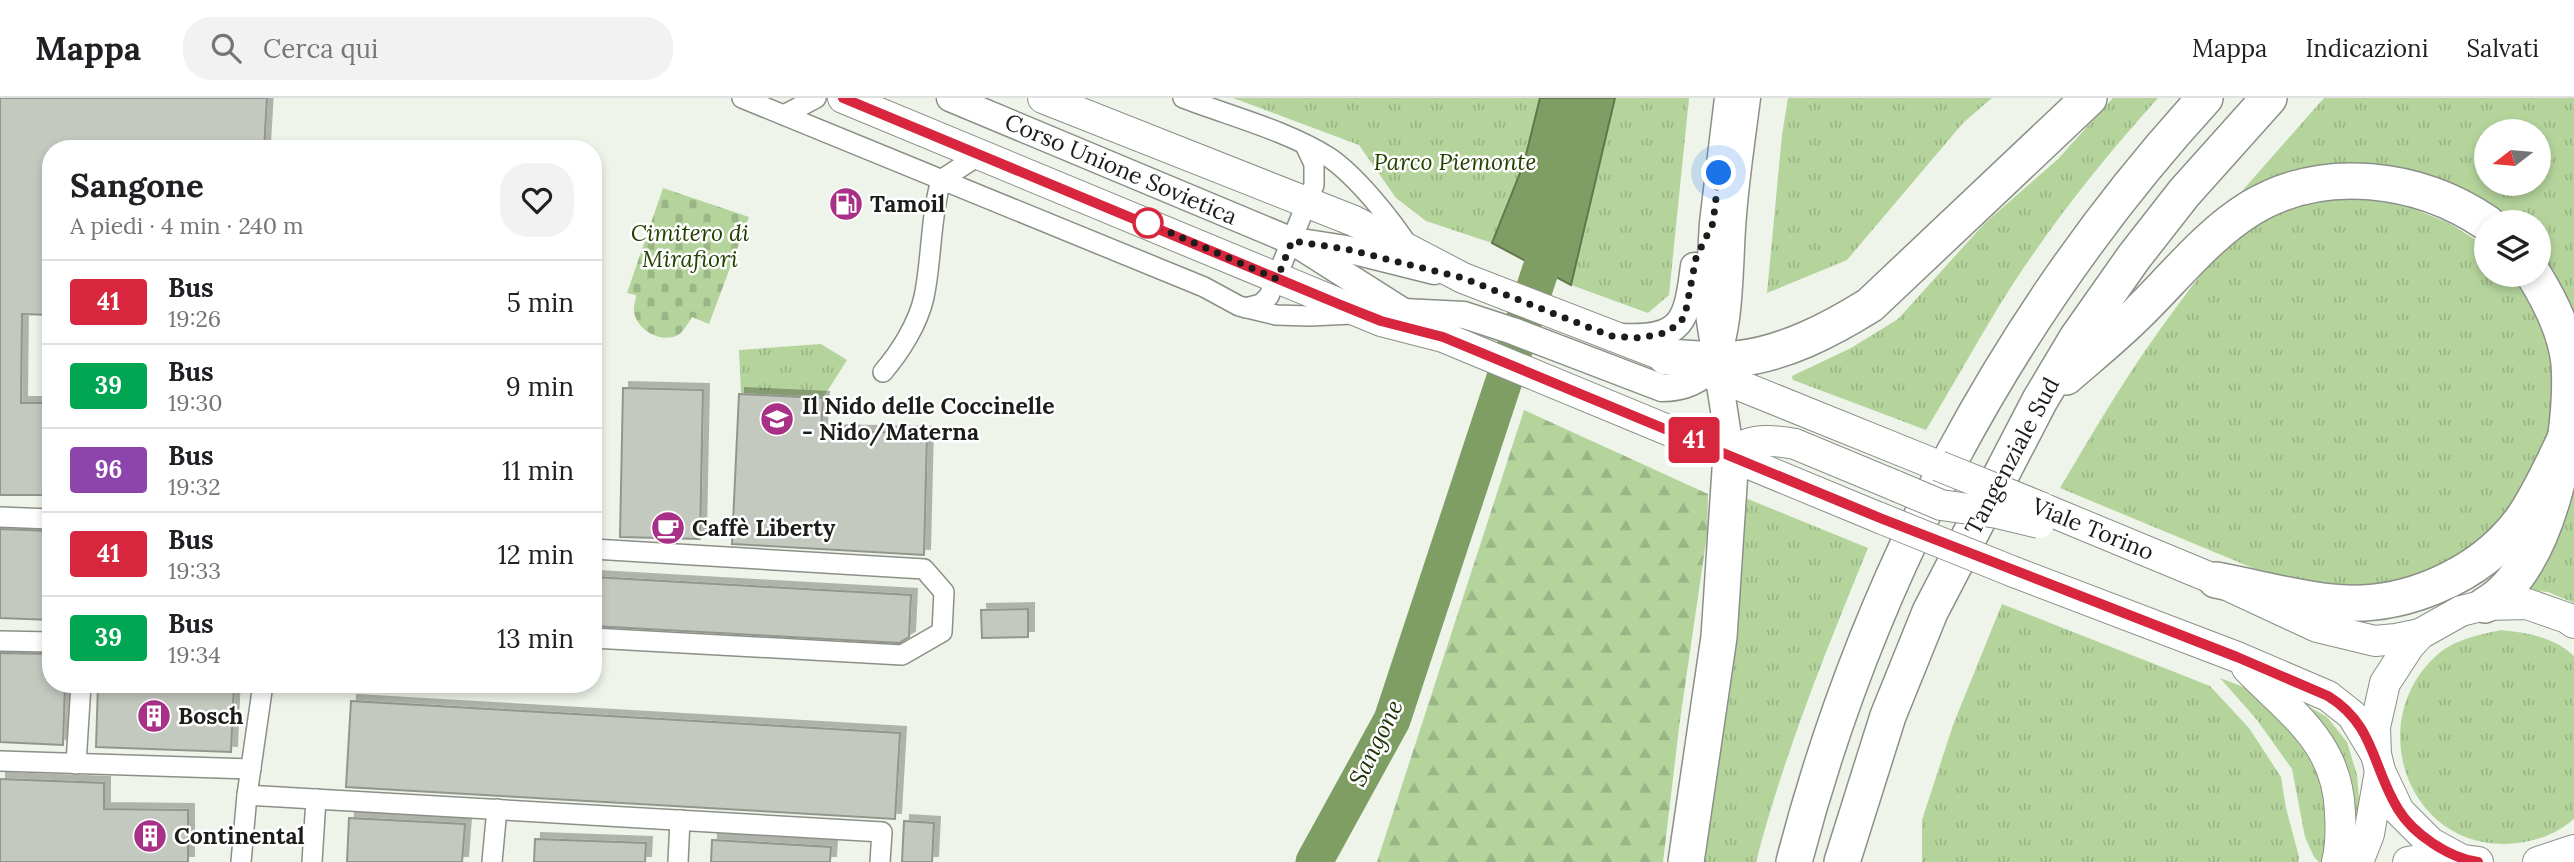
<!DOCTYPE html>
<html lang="it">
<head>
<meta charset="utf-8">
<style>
	body { margin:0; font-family:Lora,serif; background:#f2f2f2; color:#202124; height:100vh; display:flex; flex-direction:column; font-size:26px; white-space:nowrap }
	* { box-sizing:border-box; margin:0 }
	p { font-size:23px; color:#757577 }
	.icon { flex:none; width:38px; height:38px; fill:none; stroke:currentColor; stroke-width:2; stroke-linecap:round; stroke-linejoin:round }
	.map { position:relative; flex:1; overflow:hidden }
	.details { position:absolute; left:42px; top:42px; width:560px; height:553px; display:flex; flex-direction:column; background:#fff; border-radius:28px; box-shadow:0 4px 10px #0003 }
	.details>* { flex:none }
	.badge { padding:0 14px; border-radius:5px; font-size:24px; line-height:46px }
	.needle { width:46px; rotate:254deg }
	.fabs { position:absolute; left:2474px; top:21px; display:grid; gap:14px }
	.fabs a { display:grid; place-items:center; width:77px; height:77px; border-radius:50%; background:#fff; box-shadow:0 4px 10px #0003; font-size:35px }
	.you { position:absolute; width:35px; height:35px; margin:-18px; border:5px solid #fff; border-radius:50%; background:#1a73e8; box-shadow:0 0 0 10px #1a73e833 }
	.map>.badge { position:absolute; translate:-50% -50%; box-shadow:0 0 0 4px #fff }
	.round { display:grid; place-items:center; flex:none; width:74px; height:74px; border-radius:28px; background:#f2f2f2 }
	.summary { display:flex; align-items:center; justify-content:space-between; height:119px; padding:0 28px }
	h1 { font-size:33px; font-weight:700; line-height:52px }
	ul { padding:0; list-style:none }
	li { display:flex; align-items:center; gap:21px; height:84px; padding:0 28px; border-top:2px solid #e0e0e0 }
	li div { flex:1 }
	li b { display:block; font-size:26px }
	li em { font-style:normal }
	li .badge { min-width:77px; font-weight:700; text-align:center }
	header { display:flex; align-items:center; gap:42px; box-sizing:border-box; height:98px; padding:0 35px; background:#fff; border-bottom:2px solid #e0e0e0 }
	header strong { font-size:33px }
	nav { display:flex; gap:38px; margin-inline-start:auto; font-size:24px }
	.search { width:490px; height:63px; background:#f2f2f2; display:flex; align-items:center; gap:18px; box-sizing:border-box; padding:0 24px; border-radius:28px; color:#757577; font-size:26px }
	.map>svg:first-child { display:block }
	.grass { fill:url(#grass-tufts); fill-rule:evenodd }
	.forest { fill:url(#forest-firs) }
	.cemetery { fill:url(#cemetery-stones) }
	.water { fill:#7f9e64; stroke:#61774e; stroke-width:2 }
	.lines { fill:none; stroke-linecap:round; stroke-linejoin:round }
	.river { stroke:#7f9e64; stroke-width:37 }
	.building { fill:#c4c9c0; stroke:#92978e; stroke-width:2; filter:url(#shadow) }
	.street-casing { stroke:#8b9087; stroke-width:22 }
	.secondary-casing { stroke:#8b9087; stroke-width:29 }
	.primary-casing { stroke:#8b9087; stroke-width:32 }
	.highway-casing { stroke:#8b9087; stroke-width:38 }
	.street { stroke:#fff; stroke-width:19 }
	.secondary { stroke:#fff; stroke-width:26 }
	.primary { stroke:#fff; stroke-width:30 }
	.highway { stroke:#fff; stroke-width:35 }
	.primary-bridge-casing { stroke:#8b9087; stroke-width:32; stroke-linecap:butt }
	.primary-bridge { stroke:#fff; stroke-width:30 }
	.line-casing { stroke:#fff; stroke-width:16 }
	.line { stroke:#d7263d; stroke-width:10 }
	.walk { stroke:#1b1d1a; stroke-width:7; stroke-dasharray:0 12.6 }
	.stop-dot { fill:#fff; stroke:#d7263d; stroke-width:3.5 }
	.labels { text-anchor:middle; stroke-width:5; stroke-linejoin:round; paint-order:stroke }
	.park-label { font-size:23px; font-style:italic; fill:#254100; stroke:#fff }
	.street-label { font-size:23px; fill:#1b1d1a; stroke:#fff }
	.poi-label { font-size:23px; font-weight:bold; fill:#1b1d1a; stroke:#fff; text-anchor:start }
	.water-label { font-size:24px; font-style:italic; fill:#1e3206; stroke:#fff }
</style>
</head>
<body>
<header>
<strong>Mappa</strong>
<div class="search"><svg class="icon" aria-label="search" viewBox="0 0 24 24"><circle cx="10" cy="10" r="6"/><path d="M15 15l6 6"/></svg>Cerca qui</div>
<nav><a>Mappa</a><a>Indicazioni</a><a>Salvati</a></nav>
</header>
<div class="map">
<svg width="2574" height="764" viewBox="0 0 2574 764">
	<defs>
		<pattern id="grass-tufts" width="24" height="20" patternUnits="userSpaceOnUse" patternTransform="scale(1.75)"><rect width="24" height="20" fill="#b5d49c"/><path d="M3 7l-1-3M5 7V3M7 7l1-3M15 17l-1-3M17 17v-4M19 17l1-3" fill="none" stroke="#9bb686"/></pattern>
		<pattern id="forest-firs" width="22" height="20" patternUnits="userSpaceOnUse" patternTransform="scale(1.75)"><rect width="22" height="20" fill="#b5d49c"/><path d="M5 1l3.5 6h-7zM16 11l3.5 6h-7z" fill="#9bb686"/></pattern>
		<pattern id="cemetery-stones" width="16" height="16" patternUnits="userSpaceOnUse" patternTransform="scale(1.75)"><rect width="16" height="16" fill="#b5d49c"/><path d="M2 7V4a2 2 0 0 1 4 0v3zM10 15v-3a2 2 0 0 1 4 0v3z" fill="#9bb686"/></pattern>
		<filter id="shadow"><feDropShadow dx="6" dy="-6" stdDeviation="0" flood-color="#0004"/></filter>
	</defs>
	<rect width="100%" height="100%" fill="#eef4ea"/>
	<g class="grass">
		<path d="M 1233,0 L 1540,0 L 1524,65 L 1492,145 L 1426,123 L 1396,100 L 1359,47 Z"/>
		<path d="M 1615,0 L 1689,0 L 1669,197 L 1648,215 L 1571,187 Z"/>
		<path d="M 1788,0 L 1992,0 L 1963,25 L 1847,162 L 1767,195 L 1782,37 Z"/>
		<path d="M 2113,0 L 2158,0 C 2100,64 2045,134 1999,208 C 1974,249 1951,291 1926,332 L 1793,282 L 1792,278 L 1851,250 L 1898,221 L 1984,126 L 2058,61 Z"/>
		<path d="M 2324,0 L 2574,0 L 2574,234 L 2544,161 L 2539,156 L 2539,124 L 2505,124 L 2491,111 L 2432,81 L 2235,101 ZM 2487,33 L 2539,33 L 2539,86 L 2487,86 Z"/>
		<path d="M 2340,99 L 2404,107 L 2449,125 L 2487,149 L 2487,177 L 2511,177 L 2530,206 L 2545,240 L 2556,286 L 2554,323 L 2536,383 L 2472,458 L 2368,496 L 2284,483 L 2060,390 C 2096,329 2132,268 2175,211 C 2197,181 2219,151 2250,130 C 2277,112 2310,105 2340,99 Z"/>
		<path d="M 821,246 L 847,262 L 823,300 L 741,295 L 739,252 Z"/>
		<path d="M 2574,359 L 2574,505 L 2548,494 L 2526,492 Z"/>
		<path d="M 1743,399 L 1868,450 C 1826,553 1784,656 1756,764 L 1697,764 Z"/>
		<path d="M 2002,506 L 2210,588 L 2249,630 L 2281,679 L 2286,710 L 2299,759 L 2298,764 L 1922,764 L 1922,722 L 1953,627 Z"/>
		<path d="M 2501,532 C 2528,535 2554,539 2574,558 L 2574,721 C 2554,738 2532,745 2506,746 C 2406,748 2364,622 2437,557 C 2455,541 2479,537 2501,532 Z"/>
		<path d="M 2220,580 L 2254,593 L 2311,652 L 2326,689 L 2326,764 L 2319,764 L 2314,759 L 2305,739 L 2292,671 L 2257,622 Z"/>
		<path d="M 2301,604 L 2327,619 L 2347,644 L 2357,677 L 2361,726 L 2349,764 Z"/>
	</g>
	<path class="forest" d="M 1524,312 L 1708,396 L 1707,437 L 1680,622 L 1663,764 L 1377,764 Z"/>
	<path class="cemetery" d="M 663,90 L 749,119 L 709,226 L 692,219 C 687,227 682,237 673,239 C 657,243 637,231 634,214 C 633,209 636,202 636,197 L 627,195 Z"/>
	<path class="water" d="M 1540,0 L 1615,0 L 1571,187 L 1492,145 L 1524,65 Z"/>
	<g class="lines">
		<path class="river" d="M 1314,764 L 1392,622 L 1557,122"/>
	</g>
	<g class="building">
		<path d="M 0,0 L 267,0 L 264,51 L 51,51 L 51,217 L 22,216 L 21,305 L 51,305 L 51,350 L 45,350 L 45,397 L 0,397 Z"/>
		<path d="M 623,290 L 703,292 L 700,441 L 620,439 Z"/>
		<path d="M 739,296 L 823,300 L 821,333 L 927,335 L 924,457 L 732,446 Z"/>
		<path d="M 0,431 L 51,433 L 51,522 L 0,520 Z"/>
		<path d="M 593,479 L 911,497 L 909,539 L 899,545 L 593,528 Z"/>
		<path d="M 1028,511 L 1028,539 L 982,540 L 981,512 Z"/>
		<path d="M 0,555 L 51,556 L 51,586 L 65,586 L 63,647 L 0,644 Z"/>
		<path d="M 98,586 L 234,586 L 231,654 L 96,649 Z"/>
		<path d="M 351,603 L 900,635 L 895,721 L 346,689 Z"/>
		<path d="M 0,681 L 104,685 L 104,711 L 188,712 L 188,764 L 0,764 Z"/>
		<path d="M 349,720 L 465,726 L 462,764 L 347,764 Z"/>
		<path d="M 904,723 L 934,725 L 932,764 L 902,764 Z"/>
		<path d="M 535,741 L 646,745 L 645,764 L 534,764 Z"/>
		<path d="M 712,742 L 831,749 L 830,764 L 711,764 Z"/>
	</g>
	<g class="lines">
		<g class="street-casing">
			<g id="street">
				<path d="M 742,0 L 1204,189 L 1239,208 L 1276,217 L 1310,218 L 1352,216"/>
				<path d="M 1183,0 C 1230,18 1288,33 1330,60 C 1357,79 1391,121 1409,149"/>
				<path d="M 784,17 L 816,0"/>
				<path d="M 1246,210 L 1261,206 L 1269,198 L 1314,87 L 1314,66 L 1305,47"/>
				<path d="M 883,274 C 900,254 918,226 924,199 C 932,161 930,121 941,82 L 981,56"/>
				<path d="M 0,419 L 51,421"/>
				<path d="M 593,451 L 924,471 L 944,494 L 942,534 L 902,557 L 593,540"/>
				<path d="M 0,543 L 51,544"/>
				<path d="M 0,663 L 251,671"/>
				<path d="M 76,666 L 81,586"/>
				<path d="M 247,697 L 882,734 L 880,764"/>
				<path d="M 241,764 L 247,697 L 263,586"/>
				<path d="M 312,764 L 316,701"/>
				<path d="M 492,764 L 497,711"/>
				<path d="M 678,764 L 680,722"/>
			</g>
		</g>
		<g class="secondary-casing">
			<g id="secondary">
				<path d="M 950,0 L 1292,143 L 1418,223"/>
				<path d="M 1728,0 L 1713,125 L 1708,210 L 1731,357"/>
				<path d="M 1301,144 L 1346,151 L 1434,173"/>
				<path d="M 1403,214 L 1464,217 L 1513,233 L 1662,290 C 1682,290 1702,283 1713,266 C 1732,234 1729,156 1733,117 C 1736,78 1742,39 1747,0"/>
				<path d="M 1621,239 C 1683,242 1687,223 1694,168"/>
			</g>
		</g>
		<g class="primary-casing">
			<g id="primary">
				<path d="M 843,0 L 1381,223 L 1443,239 L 1880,420"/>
				<path d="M 1043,0 L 1354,123 L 1463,180 L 1719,279 L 1939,368"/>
				<path d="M 1731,357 C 1747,339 1774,342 1795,346 L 1896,388"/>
				<path d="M 2047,412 L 2216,482 L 2317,529 L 2375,543 L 2396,541 L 2420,536"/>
				<path d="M 2014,474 L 2237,559 L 2328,598 L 2352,617 L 2375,655"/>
				<path d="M 2247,570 C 2292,616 2338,645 2340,715 C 2341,732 2341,748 2337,764"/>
				<path d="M 2358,764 L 2369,736 L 2380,673"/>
				<path d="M 2408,764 L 2432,760 L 2460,762"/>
				<path d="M 2478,764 L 2462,762 L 2431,745 L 2399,713 L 2380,673 L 2376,656 L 2375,629 L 2385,585 L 2409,548 L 2420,536 L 2461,513 L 2485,507 L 2527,506 L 2567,520 L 2574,525"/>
				<path d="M 2538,764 L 2574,752"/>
			</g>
		</g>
		<g class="highway-casing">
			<g id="highway">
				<path d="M 1666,259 C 1689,260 1713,263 1736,261 C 1784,256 1830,232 1870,207 L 2089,0"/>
				<path d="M 2066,279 C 2090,258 2115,238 2138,215 C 2174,180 2207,137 2251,110 C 2324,66 2419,79 2487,125"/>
				<path d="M 2216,482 C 2254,489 2293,500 2331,504 C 2401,512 2479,479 2521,423 C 2538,399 2551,370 2564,343"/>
				<path d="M 2485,507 C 2550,471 2574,334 2569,265 C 2566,234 2550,203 2534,177"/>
				<path d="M 1686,764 L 1719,539 L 1731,357"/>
				<path d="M 1794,764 C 1867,482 2008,215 2205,0"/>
				<path d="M 1842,764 L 1888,618 L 1930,514 L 2040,302 L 2077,240 L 2134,159 L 2184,95 L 2269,0"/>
			</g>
		</g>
		<use href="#street" class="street"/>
		<use href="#secondary" class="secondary"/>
		<use href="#primary" class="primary"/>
		<use href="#highway" class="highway"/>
		<g class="primary-bridge-casing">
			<g id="primary-bridge">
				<path d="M 1939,368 L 2043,410"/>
				<path d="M 1896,388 L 1941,407 L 1997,415 L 2039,425"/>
				<path d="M 1880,420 L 2014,474"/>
			</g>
		</g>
		<use href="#primary-bridge" class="primary-bridge"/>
	</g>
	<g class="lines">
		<g class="line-casing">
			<path id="line" d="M 843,0 L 1341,207 L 1381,223 L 1443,239 L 1880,420 L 2237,559 L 2328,598 C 2375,627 2372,669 2398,711 C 2413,736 2449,760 2478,764"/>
		</g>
		<use href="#line" class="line"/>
		<path class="walk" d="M 1148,125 L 1277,181 L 1292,143 L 1346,151 L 1463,180 L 1611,238 L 1640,240 L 1665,235 L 1680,225 L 1685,217 L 1696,160 L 1713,125 L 1719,75"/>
	</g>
	<defs>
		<g id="fuel-disc" transform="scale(1.75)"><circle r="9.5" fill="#a83086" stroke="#fff"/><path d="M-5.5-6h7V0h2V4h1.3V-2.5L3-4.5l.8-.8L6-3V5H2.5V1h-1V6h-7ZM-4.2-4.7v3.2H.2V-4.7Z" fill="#fff"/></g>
		<g id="school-disc" transform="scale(1.75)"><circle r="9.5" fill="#a83086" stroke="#fff"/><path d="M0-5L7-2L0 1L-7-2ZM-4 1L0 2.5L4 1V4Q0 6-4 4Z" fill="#fff"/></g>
		<g id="cafe-disc" transform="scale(1.75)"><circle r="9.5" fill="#a83086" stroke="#fff"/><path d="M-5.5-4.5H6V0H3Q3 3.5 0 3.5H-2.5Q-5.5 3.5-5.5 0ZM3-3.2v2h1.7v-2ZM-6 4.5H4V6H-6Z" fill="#fff"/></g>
		<g id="building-disc" transform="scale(1.75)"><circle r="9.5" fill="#a83086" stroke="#fff"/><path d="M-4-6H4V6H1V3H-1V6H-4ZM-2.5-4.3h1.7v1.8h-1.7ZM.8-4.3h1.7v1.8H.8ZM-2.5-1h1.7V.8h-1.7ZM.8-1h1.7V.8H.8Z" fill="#fff"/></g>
	</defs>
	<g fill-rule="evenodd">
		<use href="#fuel-disc" x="846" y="106"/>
		<use href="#school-disc" x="777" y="321"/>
		<use href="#cafe-disc" x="668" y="430"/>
		<use href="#building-disc" x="154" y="618"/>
		<use href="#building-disc" x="150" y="738"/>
	</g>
	<circle class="stop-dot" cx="1148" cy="125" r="14"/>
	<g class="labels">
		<g class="park-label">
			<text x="1455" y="72">Parco Piemonte</text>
			<text x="690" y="143">Cimitero di<tspan x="690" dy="26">Mirafiori</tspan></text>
		</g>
		<g class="street-label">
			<text transform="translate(1121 71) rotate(23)" y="8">Corso Unione Sovietica</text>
			<text transform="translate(2012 358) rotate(-62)" y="8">Tangenziale Sud</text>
			<text transform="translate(2093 431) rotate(22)" y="8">Viale Torino</text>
		</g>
		<g class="poi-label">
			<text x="870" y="114">Tamoil</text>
			<text x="802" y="316">Il Nido delle Coccinelle<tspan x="802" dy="26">- Nido/Materna</tspan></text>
			<text x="692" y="438">Caffè Liberty</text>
			<text x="178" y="626">Bosch</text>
			<text x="174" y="746">Continental</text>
		</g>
		<g class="water-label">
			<text transform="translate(1376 645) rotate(-64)" y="8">Sangone</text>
		</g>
	</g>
</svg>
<div class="fabs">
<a><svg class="needle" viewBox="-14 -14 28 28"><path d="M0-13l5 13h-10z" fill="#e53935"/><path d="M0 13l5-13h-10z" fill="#757577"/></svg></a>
<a><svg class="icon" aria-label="layers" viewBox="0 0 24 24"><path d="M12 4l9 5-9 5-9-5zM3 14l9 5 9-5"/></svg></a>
</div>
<div class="you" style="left:1719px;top:75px"></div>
<b class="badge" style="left:1694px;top:342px;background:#d7263d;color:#fff">41</b>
<section class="details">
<div class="summary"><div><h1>Sangone</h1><p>A piedi · 4 min · 240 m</p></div><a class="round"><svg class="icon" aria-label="heart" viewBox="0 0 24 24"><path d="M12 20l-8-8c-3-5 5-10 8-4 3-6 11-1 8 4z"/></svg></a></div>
<ul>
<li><span class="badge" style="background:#d7263d;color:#fff">41</span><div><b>Bus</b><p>19:26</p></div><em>5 min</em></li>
<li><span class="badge" style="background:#00a651;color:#fff">39</span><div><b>Bus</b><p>19:30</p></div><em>9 min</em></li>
<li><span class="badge" style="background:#8e44ad;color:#fff">96</span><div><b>Bus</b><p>19:32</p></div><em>11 min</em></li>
<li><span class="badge" style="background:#d7263d;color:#fff">41</span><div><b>Bus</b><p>19:33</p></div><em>12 min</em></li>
<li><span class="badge" style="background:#00a651;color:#fff">39</span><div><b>Bus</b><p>19:34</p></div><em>13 min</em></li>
</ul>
</section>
</div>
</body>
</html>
